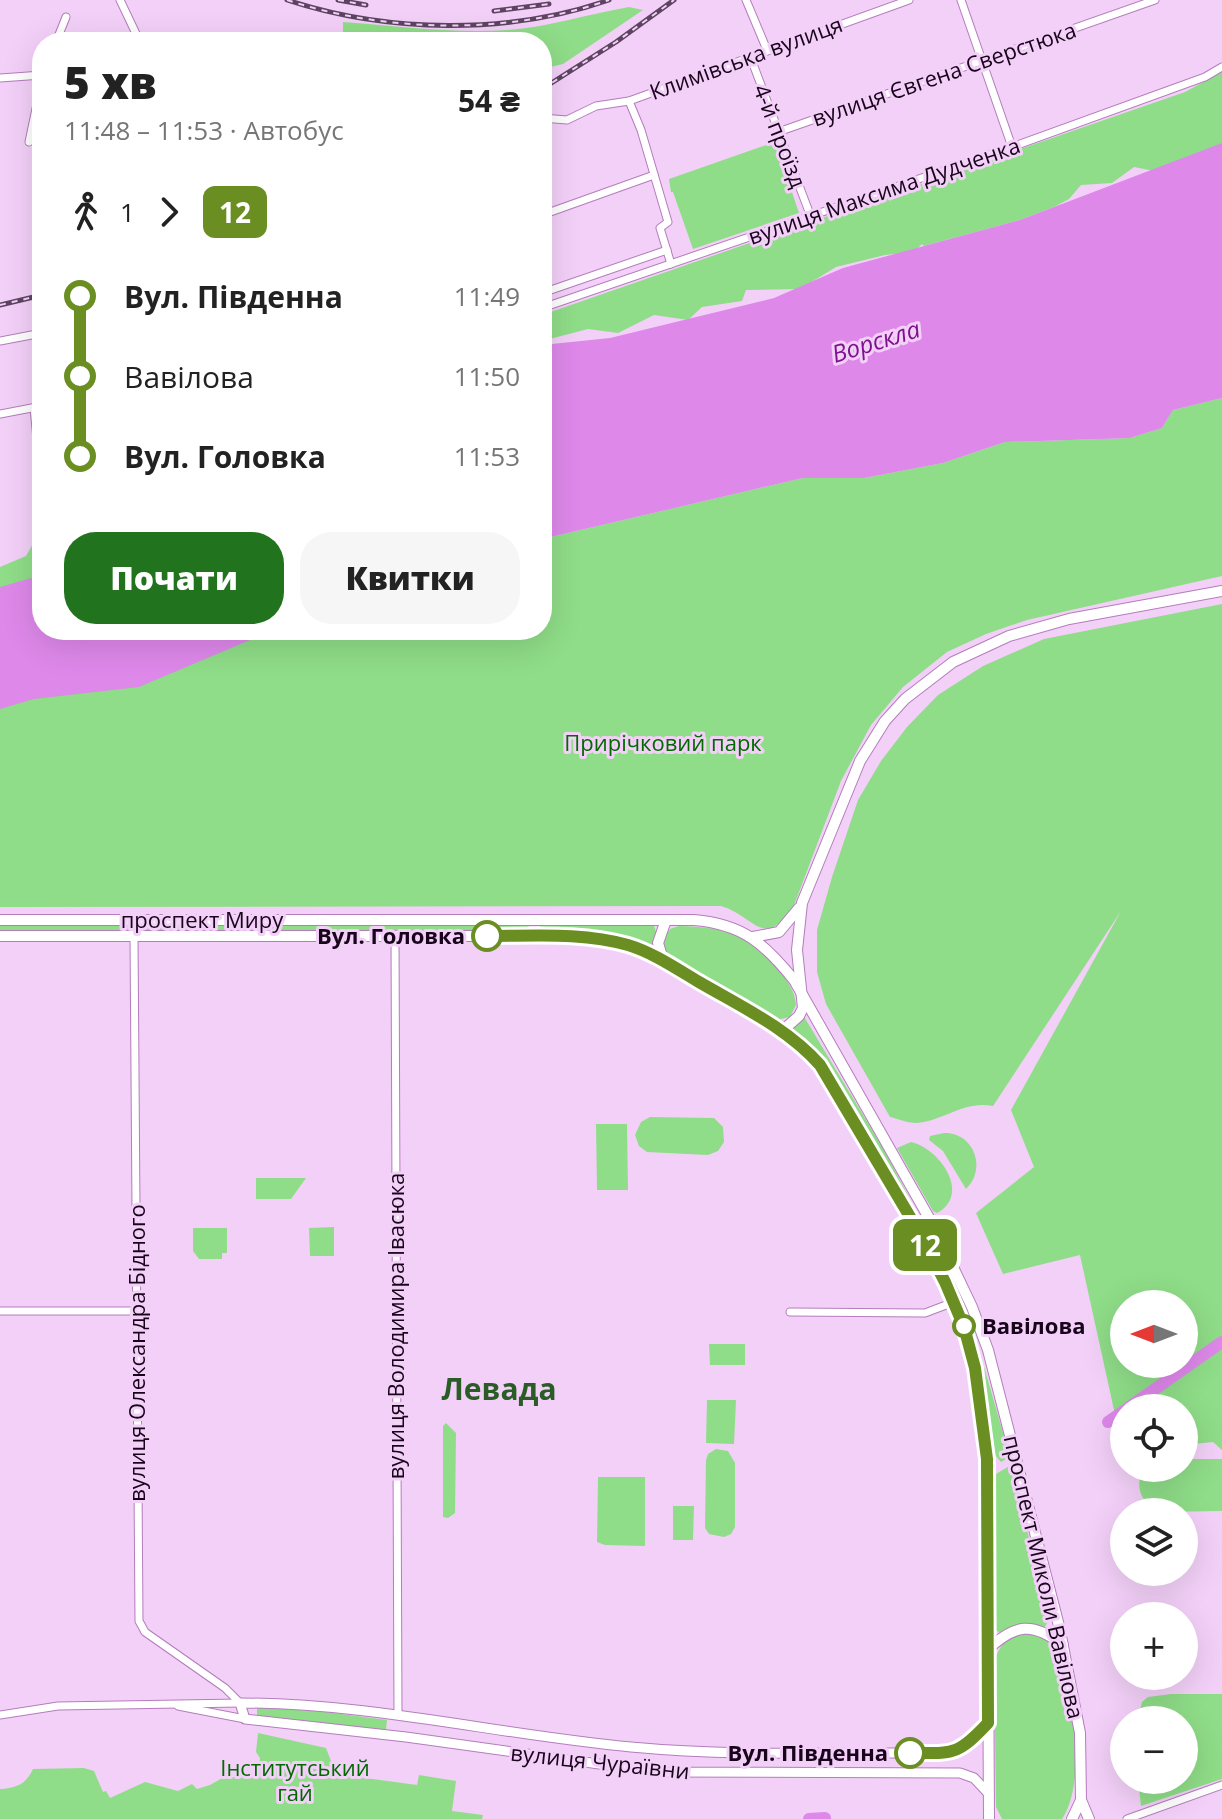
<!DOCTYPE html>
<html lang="uk">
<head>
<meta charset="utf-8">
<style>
	body { margin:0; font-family:"Open Sans",sans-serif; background:#f6f6f6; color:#222; height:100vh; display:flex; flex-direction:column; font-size:30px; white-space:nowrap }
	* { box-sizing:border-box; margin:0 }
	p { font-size:26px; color:#767676 }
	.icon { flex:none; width:44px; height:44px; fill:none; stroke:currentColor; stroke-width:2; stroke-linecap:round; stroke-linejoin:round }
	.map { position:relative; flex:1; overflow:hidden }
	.side { position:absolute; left:32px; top:32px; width:520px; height:608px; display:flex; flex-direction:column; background:#fff; border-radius:32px; box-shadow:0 8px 32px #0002 }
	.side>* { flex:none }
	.badge { padding:0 16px; border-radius:12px; font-size:28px; line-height:52px }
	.needle { width:52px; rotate:270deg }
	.buttons { position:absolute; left:1110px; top:1290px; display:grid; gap:16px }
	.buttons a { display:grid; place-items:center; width:88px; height:88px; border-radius:50%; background:#fff; box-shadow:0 8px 32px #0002; font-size:40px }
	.map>.badge { position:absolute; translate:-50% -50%; box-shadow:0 0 0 4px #fff }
	.legs { display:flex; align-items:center; gap:12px; height:88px; padding:0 32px; font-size:26px }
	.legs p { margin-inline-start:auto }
	.overview { display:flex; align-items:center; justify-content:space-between; height:136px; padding:0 32px }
	h1 { font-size:44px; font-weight:800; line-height:60px }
	.primary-button { display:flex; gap:16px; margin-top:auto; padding:16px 32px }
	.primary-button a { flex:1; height:92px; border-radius:32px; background:#21731d; color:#fff; font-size:32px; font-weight:800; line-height:92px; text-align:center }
	.primary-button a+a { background:#f6f6f6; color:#222 }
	ul { padding:0 32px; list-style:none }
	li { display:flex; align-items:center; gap:28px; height:80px; font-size:30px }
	li i { display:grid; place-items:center; width:12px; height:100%; margin:0 10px; background:currentColor }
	li i::after { content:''; width:20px; height:20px; margin:-10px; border:6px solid; border-radius:50%; background:#fff }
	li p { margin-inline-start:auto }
	li:first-child i { background:linear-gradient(#0000 50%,currentColor 0) }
	li:last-child i { background:linear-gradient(currentColor 50%,#0000 0) }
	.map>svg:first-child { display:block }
	.green { fill:#8fdd88; fill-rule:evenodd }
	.water { fill:#de88ea }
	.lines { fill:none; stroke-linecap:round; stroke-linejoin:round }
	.river { stroke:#de88ea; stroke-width:12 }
	.minor-casing { stroke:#b47dbc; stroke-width:9 }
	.tertiary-casing { stroke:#b47dbc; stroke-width:11 }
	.secondary-casing { stroke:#b47dbc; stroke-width:12 }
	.minor { stroke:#fff; stroke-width:7 }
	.tertiary { stroke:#fff; stroke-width:9 }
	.secondary { stroke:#fff; stroke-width:10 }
	.rail-casing { stroke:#5d4561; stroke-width:5 }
	.rail { stroke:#f3d0f8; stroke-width:2; stroke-dasharray:6; stroke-linecap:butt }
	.line-1-casing { stroke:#fff; stroke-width:18 }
	.line-1 { stroke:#6b8e23; stroke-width:12 }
	.stop-1-dot { fill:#fff; stroke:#6b8e23; stroke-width:4 }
	.labels { text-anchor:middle; stroke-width:6; stroke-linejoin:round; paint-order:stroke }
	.street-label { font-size:22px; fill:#18051b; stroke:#f3d0f8 }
	.park-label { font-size:22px; fill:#006900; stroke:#f3d0f8 }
	.stop-label { font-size:22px; font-weight:bold; fill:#18051b; stroke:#f3d0f8; text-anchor:end }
	.water-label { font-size:24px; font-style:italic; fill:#7e118d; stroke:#f3d0f8 }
	.district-label { font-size:30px; font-weight:bold; fill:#2a5c26; stroke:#f3d0f8 }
</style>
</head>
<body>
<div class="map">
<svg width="1222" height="1819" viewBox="0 0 1222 1819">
	<rect width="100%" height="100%" fill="#f3d0f8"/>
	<g class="green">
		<path d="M 629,7 L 643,10 L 563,64 L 542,69 L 542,42 L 381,42 L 343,37 L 343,22 C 398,26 453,34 508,30 C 549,27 588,14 629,7 Z"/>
		<path d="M 1222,72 L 1222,144 L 1154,171 L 1134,167 L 1112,183 L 1081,185 L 1069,199 L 1054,207 L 1020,220 L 924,246 L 922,244 L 914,252 L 885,255 L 836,267 L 800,289 L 746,290 L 742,301 L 702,307 L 688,320 L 654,315 L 618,333 L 588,329 L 542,341 L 542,315 L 1185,92 Z"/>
		<path d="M 775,142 L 799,213 L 693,249 L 673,192 L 671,192 L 669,179 Z"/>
		<path d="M 1222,398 L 1222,576 L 1027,620 L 986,634 L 947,652 L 903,687 L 871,725 L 841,781 L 793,908 C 762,950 755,916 721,906 L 0,907 L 0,706 L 273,630 L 542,630 L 542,539 L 803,478 L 864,478 L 943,463 L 1005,442 L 1130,438 L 1162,428 L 1173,410 Z"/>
		<path d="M 42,528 L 42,577 L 0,590 L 0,567 L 26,556 Z"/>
		<path d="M 1222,604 L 1222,1450 L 1213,1442 L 1184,1445 L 1184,1408 L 1124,1408 L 1123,1451 L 1080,1255 L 1003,1274 L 976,1213 L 1034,1167 L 1011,1110 L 1121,911 L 993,1106 C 964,1100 944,1121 916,1123 C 908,1123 898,1119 890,1117 L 826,1004 L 817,972 L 817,930 L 832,877 L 858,800 L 881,761 L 907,727 L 938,695 L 983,666 L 1044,639 ZM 1124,1304 L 1184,1304 L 1184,1364 L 1124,1364 Z"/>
		<path d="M 0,926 L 234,926 L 232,930 L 0,930 Z"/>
		<path d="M 243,926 L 529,926 L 525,931 L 243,930 Z"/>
		<path d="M 540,926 L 654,926 L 656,932 L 653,944 L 648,946 C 614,930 575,932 538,932 Z"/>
		<path d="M 679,926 C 724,927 751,934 780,971 C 788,981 795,992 796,1005 L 790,1017 L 776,1020 L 669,957 L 661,942 L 670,929 Z"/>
		<path d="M 803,1015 L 883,1148 L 920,1218 L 914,1212 L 824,1060 L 791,1027 Z"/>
		<path d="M 650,1117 L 714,1118 L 723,1127 L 724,1142 L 718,1151 L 708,1155 L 647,1152 L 639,1146 L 635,1135 L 641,1122 Z"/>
		<path d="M 596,1124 L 627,1124 L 628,1190 L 597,1190 Z"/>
		<path d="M 944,1133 C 973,1132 988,1168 966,1189 L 943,1151 L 929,1140 L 930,1136 Z"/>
		<path d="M 911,1142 C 939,1148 972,1194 937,1213 L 933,1211 L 897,1148 Z"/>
		<path d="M 256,1178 L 306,1178 L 291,1199 L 256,1199 Z"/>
		<path d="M 334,1227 L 334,1256 L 310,1256 L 309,1228 Z"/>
		<path d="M 193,1228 L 227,1228 L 227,1253 L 222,1253 L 222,1259 L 199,1259 L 193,1251 Z"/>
		<path d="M 931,1237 L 955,1282 L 970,1318 L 1010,1457 L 1001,1462 L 995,1455 L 985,1382 L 975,1343 Z"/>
		<path d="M 709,1344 L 745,1344 L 745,1365 L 710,1365 Z"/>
		<path d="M 707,1400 L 736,1400 L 734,1444 L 706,1443 Z"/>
		<path d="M 446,1423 L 456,1433 L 455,1513 L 448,1518 L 443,1517 L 443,1426 Z"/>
		<path d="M 716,1449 L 728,1451 L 735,1463 L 735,1527 L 731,1534 L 724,1537 L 709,1534 L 705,1528 L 706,1460 L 708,1454 Z"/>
		<path d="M 1184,1459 L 1222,1459 L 1222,1511 L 1158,1512 C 1141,1503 1133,1484 1145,1468 L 1184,1468 Z"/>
		<path d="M 1011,1465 L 1049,1619 L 1045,1627 L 1022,1624 L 1001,1634 L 995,1629 L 996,1474 Z"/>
		<path d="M 598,1477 L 645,1477 L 645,1546 L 605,1545 L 597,1542 Z"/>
		<path d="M 673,1506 L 694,1506 L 693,1540 L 673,1540 Z"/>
		<path d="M 1020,1632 L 1033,1632 L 1053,1643 C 1074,1683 1088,1780 1062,1819 L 1002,1819 L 996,1807 L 994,1659 L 1003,1643 Z"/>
		<path d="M 1171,1694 L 1222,1694 L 1222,1779 L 1141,1806 L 1138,1780 L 1184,1780 L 1184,1720 L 1138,1720 L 1142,1702 L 1148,1697 Z"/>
		<path d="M 257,1707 L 326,1712 L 387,1720 L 386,1730 L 257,1716 Z"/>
		<path d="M 258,1733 L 326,1748 L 336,1774 L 417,1785 L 419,1775 L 456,1781 L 452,1811 L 483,1815 L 482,1819 L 0,1819 L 0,1789 C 17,1788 26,1784 33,1769 L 84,1768 L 94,1771 L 103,1792 L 106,1791 L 110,1798 L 145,1782 L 178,1791 L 192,1784 L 197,1789 L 210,1785 L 224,1777 L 248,1777 L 259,1768 L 260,1758 L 256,1752 Z"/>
	</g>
	<g class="water">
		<path d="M 1222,143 L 1222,398 L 1173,410 L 1162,428 L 1130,438 L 1005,442 L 943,463 L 864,478 L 803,478 L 542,539 L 542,345 L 610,338 L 774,298 L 843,268 L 1020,220 Z"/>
		<path d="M 42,575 L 42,630 L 274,630 L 139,687 L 34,699 L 0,709 L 0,587 Z"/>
	</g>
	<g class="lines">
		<g class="river">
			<path d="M 1128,1408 L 1222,1342"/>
			<path d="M 1108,1422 L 1124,1411"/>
			<path d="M 809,1819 L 825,1818"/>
		</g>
		<g class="minor-casing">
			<g id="minor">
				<path d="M 120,0 L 140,42"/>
				<path d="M 746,0 L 767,50"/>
				<path d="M 961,0 L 1012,147"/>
				<path d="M 56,42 L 66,17"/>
				<path d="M 750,56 L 811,217"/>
				<path d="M 0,78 L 42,75"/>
				<path d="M 629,101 L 641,130 L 668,222 L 660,228 L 671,264"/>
				<path d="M 542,118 L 567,120 L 596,106 L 629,101 L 909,0"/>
				<path d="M 778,132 L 1155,0"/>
				<path d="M 29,142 L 42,80"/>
				<path d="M 542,215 L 654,175"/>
				<path d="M 542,293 L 667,250"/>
				<path d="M 542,308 L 1012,147 L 1205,77 L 1222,67"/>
				<path d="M 0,341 L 42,333"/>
				<path d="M 34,408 L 42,491"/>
				<path d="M 0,414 L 42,406"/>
				<path d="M 134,936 L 139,1621 L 145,1632 L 225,1688 L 240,1703"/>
				<path d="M 395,936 L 398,1715"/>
				<path d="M 0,1311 L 136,1311"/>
				<path d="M 790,1312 L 925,1313 L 954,1302"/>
				<path d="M 178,1706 L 245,1719"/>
				<path d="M 0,1715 L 58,1706 L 240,1703"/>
				<path d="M 1127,1819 L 1222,1785"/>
			</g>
		</g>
		<g class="tertiary-casing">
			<path id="tertiary" d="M 988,1723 L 959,1750 L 952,1753 C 845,1752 737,1757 631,1747 C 500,1735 372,1703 240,1703 L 245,1719 L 406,1737 L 656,1772 L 960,1773 L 974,1778 L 989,1794"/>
		</g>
		<g class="secondary-casing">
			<g id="secondary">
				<path d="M 0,920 L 694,920 C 743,924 765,944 794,980 L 933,1225 L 972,1307 L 988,1350 L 1059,1626 L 1080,1733 L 1081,1800 L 1089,1819"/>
				<path d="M 0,936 L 564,936 C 593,939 620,942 648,952 L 773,1025 L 802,1045 L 820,1065 L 919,1232 L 945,1282 L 964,1327 L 975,1368 L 987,1459 L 989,1819"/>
				<path d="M 753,937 L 779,932 L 799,908"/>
				<path d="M 663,960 L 658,943 L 666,920"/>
				<path d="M 782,1031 L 799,1016 L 803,1008 L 797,950 L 802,903 L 860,761 L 885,721 L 905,699 L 953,662 L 1009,636 L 1069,619 L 1222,591"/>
				<path d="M 987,1650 C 1015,1624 1032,1621 1063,1645"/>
				<path d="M 1072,1819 L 1081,1800"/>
			</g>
		</g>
		<use href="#minor" class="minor"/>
		<use href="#tertiary" class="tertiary"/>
		<use href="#secondary" class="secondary"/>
		<g class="rail-casing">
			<g id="rail">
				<path d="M 287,0 C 387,33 509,35 609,0"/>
				<path d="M 338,0 L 366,5"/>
				<path d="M 494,11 L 549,4"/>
				<path d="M 542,89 L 616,42 L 674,0"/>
				<path d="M 0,305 L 42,295"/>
			</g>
		</g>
		<use href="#rail" class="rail"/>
	</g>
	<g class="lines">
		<g class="line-1-casing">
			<path id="line-1" d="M 487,936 C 534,936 583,932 628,945 C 654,953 677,969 699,982 C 742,1007 787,1028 820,1065 L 919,1232 L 945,1282 L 964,1327 L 975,1368 L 987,1459 L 988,1723 C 957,1756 954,1753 910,1753"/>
		</g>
		<use href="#line-1" class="line-1"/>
	</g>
	<g class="stop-1-dot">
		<circle cx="487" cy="936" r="14"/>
		<circle cx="964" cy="1326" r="10"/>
		<circle cx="910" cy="1753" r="14"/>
	</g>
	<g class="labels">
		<g class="street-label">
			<text transform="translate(746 58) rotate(-20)" y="8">Климівська вулиця</text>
			<text transform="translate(944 74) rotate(-19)" y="8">вулиця Євгена Сверстюка</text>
			<text transform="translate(780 136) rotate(69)" y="8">4-й проїзд</text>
			<text transform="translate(884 191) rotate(-19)" y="8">вулиця Максима Дудченка</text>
			<text x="202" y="928">проспект Миру</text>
			<text transform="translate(396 1326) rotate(-90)" y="8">вулиця Володимира Івасюка</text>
			<text transform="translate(137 1353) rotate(-90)" y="8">вулиця Олександра Бідного</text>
			<text transform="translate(1044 1577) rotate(77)" y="8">проспект Миколи Вавілова</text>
			<text transform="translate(600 1762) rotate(6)" y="8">вулиця Чураївни</text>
		</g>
		<g class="park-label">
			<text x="663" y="751">Прирічковий парк</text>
			<text x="295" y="1776">Інститутський<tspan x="295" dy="25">гай</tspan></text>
		</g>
		<g class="stop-label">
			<text x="465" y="944">Вул. Головка</text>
			<text x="982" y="1334" text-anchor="start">Вавілова</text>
			<text x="888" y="1761">Вул. Південна</text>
		</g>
		<g class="water-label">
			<text transform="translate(876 342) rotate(-17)" y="8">Ворскла</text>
		</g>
		<g class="district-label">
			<text x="499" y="1400">Левада</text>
		</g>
	</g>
</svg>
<div class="buttons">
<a><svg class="needle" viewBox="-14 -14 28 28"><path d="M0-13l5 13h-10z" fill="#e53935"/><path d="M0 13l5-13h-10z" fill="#767676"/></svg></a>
<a><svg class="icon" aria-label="locate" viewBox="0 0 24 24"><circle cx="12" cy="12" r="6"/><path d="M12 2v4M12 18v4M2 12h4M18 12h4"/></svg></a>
<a><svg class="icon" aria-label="layers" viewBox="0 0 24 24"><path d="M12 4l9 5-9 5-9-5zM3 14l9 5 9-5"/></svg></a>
<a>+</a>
<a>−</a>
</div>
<b class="badge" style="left:925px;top:1245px;background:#6b8e23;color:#fff">12</b>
<section class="side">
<div class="overview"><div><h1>5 хв</h1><p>11:48 – 11:53 · Автобус</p></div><b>54 ₴</b></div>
<div class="legs"><svg class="icon" aria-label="walk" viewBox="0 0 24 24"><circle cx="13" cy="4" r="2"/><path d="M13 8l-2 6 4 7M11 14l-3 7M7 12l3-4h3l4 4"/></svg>1<svg class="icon" aria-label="forward" viewBox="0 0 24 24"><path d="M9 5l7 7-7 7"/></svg><b class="badge" style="background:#6b8e23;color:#fff">12</b></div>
<ul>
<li><i style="color:#6b8e23"></i><b>Вул. Південна</b><p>11:49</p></li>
<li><i style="color:#6b8e23"></i><span>Вавілова</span><p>11:50</p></li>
<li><i style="color:#6b8e23"></i><b>Вул. Головка</b><p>11:53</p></li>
</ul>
<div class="primary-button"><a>Почати</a><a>Квитки</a></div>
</section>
</div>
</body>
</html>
